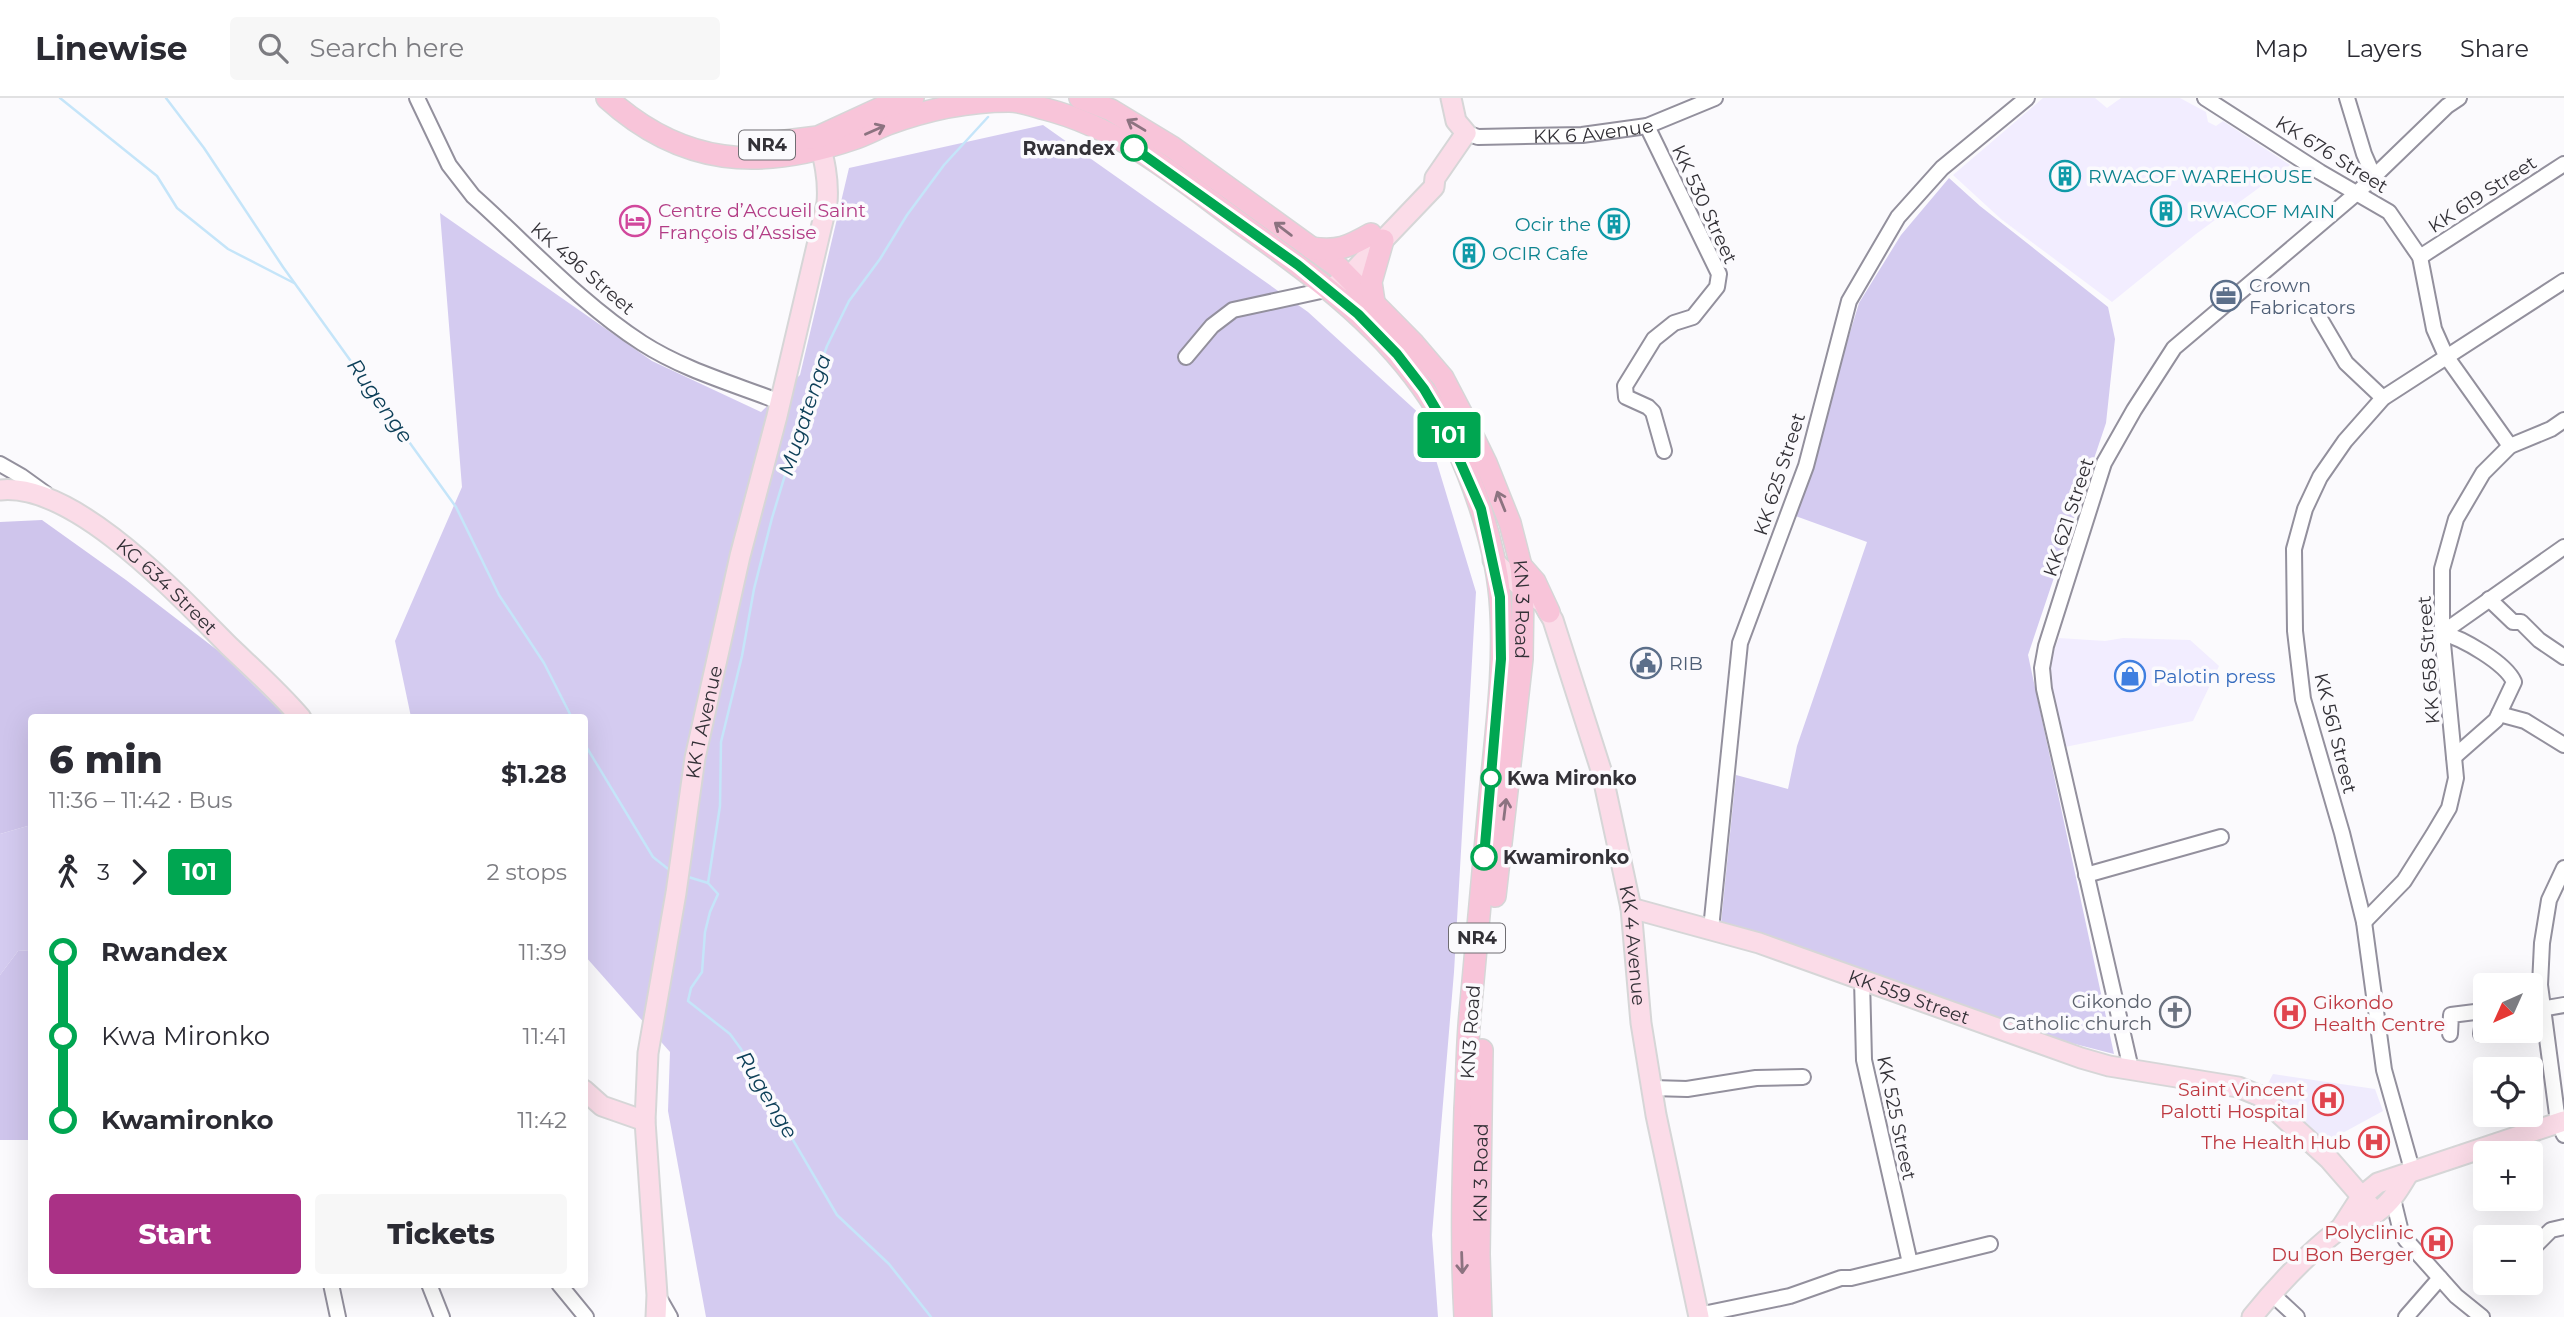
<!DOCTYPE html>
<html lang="en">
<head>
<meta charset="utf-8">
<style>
	body { margin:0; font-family:Montserrat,sans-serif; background:#f7f7f7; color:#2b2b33; height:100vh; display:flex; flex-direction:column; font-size:26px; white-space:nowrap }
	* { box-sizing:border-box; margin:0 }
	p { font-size:23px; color:#7c7c81 }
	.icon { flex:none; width:38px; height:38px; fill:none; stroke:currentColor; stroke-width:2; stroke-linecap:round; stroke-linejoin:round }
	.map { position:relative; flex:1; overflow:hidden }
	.sheet { position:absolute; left:28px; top:616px; width:560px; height:574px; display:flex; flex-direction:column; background:#fff; border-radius:7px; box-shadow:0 7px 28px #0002 }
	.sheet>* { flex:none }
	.badge { padding:0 14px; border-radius:5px; font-size:24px; line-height:46px }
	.needle { width:46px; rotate:225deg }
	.controls { position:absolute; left:2473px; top:875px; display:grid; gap:14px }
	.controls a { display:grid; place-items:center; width:70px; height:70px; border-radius:7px; background:#fff; box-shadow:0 7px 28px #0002; font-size:35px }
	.map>.badge { position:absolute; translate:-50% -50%; box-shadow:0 0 0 4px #fff }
	.legs { display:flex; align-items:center; gap:10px; height:77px; padding:0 21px; font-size:23px }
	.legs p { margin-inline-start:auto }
	.headline { display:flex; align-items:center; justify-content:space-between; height:119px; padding:0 21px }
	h1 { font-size:38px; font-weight:800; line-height:52px }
	.cta { display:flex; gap:14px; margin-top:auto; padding:14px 21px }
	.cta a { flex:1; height:80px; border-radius:7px; background:#aa3186; color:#fff; font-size:28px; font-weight:800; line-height:80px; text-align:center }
	.cta a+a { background:#f7f7f7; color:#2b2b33 }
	ul { padding:0 21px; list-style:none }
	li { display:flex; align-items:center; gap:24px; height:84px; font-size:26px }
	li i { display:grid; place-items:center; width:10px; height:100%; margin:0 9px; background:currentColor }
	li i::after { content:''; width:18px; height:18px; margin:-9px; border:5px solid; border-radius:50%; background:#fff }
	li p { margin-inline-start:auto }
	li:first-child i { background:linear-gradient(#0000 50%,currentColor 0) }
	li:last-child i { background:linear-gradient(currentColor 50%,#0000 0) }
	header { display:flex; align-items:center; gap:42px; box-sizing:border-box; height:98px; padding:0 35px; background:#fff; border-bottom:2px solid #e1e1e2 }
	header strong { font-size:33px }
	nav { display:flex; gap:38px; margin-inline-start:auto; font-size:24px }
	.search { width:490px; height:63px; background:#f7f7f7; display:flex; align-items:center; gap:18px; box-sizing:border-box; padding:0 24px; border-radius:7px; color:#7c7c81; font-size:26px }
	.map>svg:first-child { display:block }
	.built { fill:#efebfd }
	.industrial { fill:#f2edff }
	.green { fill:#d4cbf0 }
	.forest { fill:#cfc5ec }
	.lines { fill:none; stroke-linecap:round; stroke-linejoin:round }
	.stream { stroke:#c5e5f9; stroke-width:2.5 }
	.minor-casing { stroke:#93909d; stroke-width:18 }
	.major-casing { stroke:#d6d6d7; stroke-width:23 }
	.highway-casing { stroke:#d6d6d7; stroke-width:24 }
	.minor { stroke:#fff; stroke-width:14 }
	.major { stroke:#fbdce8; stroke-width:19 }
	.highway { stroke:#f8c4d9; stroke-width:21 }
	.oneway { stroke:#8c7380 }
	.line-1-casing { stroke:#fff; stroke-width:16 }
	.line-1 { stroke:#00a651; stroke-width:10 }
	.stop-1-dot { fill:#fff; stroke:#00a651; stroke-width:3.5 }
	.labels { text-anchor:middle; stroke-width:7; stroke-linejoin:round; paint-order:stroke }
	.shield { fill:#fbfafd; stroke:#6f6d72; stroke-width:2 }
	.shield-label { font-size:18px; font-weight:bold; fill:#333137 }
	.street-label { font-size:19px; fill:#333137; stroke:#fbfafd }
	.stop-label { font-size:19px; font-weight:bold; fill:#333137; stroke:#fbfafd; text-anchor:start }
	.culture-label { font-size:19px; fill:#0d838f; stroke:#fbfafd; text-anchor:start }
	.hotel-label { font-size:19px; fill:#b23c85; stroke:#fbfafd; text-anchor:start }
	.service-label { font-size:19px; fill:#4e5e75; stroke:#fbfafd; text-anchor:start }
	.shop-label { font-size:19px; fill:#366cbe; stroke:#fbfafd; text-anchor:start }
	.worship-label { font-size:19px; fill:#5b616d; stroke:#fbfafd; text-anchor:end }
	.health-label { font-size:19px; fill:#be3a42; stroke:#fbfafd; text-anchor:end }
	.water-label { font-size:21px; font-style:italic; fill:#0e4059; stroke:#fbfafd }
</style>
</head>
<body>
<header>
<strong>Linewise</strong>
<div class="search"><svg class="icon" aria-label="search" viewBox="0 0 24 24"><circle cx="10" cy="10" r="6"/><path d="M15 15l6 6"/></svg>Search here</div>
<nav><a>Map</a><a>Layers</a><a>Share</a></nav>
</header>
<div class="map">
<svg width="2564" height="1219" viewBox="0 0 2564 1219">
	<rect width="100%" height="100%" fill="#fbfafd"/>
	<path class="built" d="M 2273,976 L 2375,991 L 2383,1013 L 2326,1044 L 2265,991 Z"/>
	<g class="industrial">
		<path d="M 2043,0 L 2095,0 L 2107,10 L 2121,0 L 2180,0 L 2206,14 L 2208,24 L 2216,28 L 2223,23 L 2290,67 L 2196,136 L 2112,204 L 2001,121 L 1953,77 Z"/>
		<path d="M 2059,540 L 2105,543 L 2123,540 L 2190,542 L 2219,568 L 2193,623 L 2060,650 L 2043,578 Z"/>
	</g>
	<g class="green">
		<path d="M 1043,27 L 1308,214 L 1423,319 L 1476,494 L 1454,874 L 1432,1137 L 1438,1219 L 706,1219 L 668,1013 L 670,954 L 585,858 L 584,620 L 411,619 L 395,543 L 462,389 L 440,115 L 652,263 L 761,314 L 800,277 L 849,70 Z"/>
		<path d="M 1949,80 L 1980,108 L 2108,209 L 2115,241 L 2106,325 L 2028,557 L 2114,956 L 2028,934 L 1721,825 L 1736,677 L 1788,691 L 1797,648 L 1867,444 L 1790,416 L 1811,362 L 1859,205 L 1901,137 Z"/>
		<path d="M 31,727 L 31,852 L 18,853 L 0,877 L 0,736 Z"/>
	</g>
	<g class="forest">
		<path d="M 42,422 L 126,482 L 221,555 L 286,619 L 32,620 L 31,727 L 0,736 L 0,424 Z"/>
		<path d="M 31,852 L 31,1042 L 0,1042 L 0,877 L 18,853 Z"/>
	</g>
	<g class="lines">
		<g class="stream">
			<path d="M 60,0 L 157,78 L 177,110 L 228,151 L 294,185"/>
			<path d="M 166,0 L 204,50 L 283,169 L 456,409 L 499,497 L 544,565 L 572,620"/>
			<path d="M 584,645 L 653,759 L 672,774"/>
			<path d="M 685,778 L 708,785 L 718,796 L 710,814 L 705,834 L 702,874 L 691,890 L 688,903 L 730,936 L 741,951 L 759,984 L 837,1117 L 889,1166 L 931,1219"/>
			<path d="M 708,785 L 720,708 L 721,644 L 742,558 L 754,491 L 772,420 L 809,298 L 827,248 L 849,203 L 880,161 L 907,117 L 944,67 L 988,19"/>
		</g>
		<g class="minor-casing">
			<g id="minor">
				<path d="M 417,0 L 449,67 L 473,98 C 528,147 580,205 642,245 C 684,272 734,286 780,304"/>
				<path d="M 2205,0 L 2320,74 L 2389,114 L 2420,159 L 2434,231 L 2446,258 L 2510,348"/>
				<path d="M 2347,0 L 2364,56 L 2374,79"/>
				<path d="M 1647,28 L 1719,176 L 1717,189 L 1693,219 L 1674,225 L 1654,241 L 1625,288 L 1626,299 L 1648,309 L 1653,314 L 1664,353"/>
				<path id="s1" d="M 1466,35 L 1478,39 L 1582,37 L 1647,28 L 1715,0"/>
				<path d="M 2420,159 L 2564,66"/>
				<path d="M 2319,219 L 2346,265 L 2383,300"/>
				<path d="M 1186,259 L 1212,228 L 1233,212 L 1330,191"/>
				<path d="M 0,366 L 21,378 L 46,396"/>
				<path d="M 2489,501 L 2513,524 L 2521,524 L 2539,542 L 2564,559"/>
				<path d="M 2499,616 L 2525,623 L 2564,647"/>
				<path d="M 2454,659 L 2496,622 L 2514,584 C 2506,565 2462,540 2442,535 L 2564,449"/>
				<path d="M 2564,770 L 2549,802 L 2542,845 L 2540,887 L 2558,1024 L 2564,1037"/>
				<path d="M 2086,777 L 2221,739"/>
				<path d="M 2364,824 L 2404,783 L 2433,737 L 2449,710 L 2456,680 L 2442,535 L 2442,471 L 2456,421 L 2483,375 L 2510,348 L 2551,331 L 2564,322"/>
				<path d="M 1711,831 L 1740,545 L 1806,368 L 1849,203 L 1898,119 L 1942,70 L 2027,0"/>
				<path d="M 1862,881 L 1864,962 L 1910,1165"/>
				<path d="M 2541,911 L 2564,907"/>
				<path d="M 2450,936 L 2451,917 L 2483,913"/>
				<path d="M 2481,936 L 2485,911"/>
				<path d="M 2131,971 L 2044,591 L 2042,570 L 2046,548 L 2104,365 L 2134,312 L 2174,250 L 2358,94 L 2447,8 L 2459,0"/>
				<path d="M 1652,990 L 1687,991 L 1756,980 L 1803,979"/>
				<path d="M 2413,1075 L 2384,972 L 2364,824 L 2342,735 L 2303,601 L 2295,533 L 2294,451 L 2305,411 L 2320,379 L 2345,343 L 2383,300 L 2564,183"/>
				<path d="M 2393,1101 L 2401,1134 L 2406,1142 L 2456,1198 L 2482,1219"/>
				<path d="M 2531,1152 L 2551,1132 L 2564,1129"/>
				<path d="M 331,1186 L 338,1219"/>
				<path d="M 429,1186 L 442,1219"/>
				<path d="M 559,1186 L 586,1219"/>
				<path d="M 2271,1195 L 2297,1219"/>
				<path d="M 658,1198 L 670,1219"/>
				<path d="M 1698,1217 L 1790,1198 L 1841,1180 L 1851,1180 L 1990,1146"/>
				<path d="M 2406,1219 L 2440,1180"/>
			</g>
		</g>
		<g class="major-casing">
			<g id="major">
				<path d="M 1330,191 L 1348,179 L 1434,89 L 1435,80 L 1466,35 L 1456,23 L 1451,0"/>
				<path id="s2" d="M 0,392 C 75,384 179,498 229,548 C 253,571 279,594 301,620"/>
				<path id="s3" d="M 1493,462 L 1523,491 L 1543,505 L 1553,522 L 1602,675 L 1631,810 L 1641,925 L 1656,1017 L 1699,1219"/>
				<path id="s4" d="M 1631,810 L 1759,845 L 2081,960 L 2109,968 L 2238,989 L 2260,998 L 2329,1061 L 2376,1115"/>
				<path d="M 584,992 L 602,1008 L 645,1023"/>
				<path d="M 2341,1130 L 2361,1099 L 2378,1085 L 2564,1023"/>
				<path id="s5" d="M 656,1219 L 657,1197 L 645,1023 L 648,955 L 676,795 L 695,660 L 740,458 L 777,318 L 827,105 C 829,81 824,61 818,39"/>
				<path d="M 2252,1219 C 2277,1188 2305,1158 2337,1133 C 2349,1124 2365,1122 2377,1114 C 2391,1105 2399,1091 2408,1076"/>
			</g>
		</g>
		<g class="highway-casing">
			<g id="highway">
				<path d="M 607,0 C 682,68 760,73 853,41 C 865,37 876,31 888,26 C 926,12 968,3 1009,3 C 1021,3 1034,8 1045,11 C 1120,30 1179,80 1240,125 C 1307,173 1374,221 1422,289 C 1461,343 1494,434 1500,500 C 1506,569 1495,640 1489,708 C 1482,778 1476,847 1470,916 C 1467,947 1467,979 1465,1011 C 1463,1080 1461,1149 1465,1219"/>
				<path id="s6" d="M 1080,0 L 1111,12 L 1172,49 L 1338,169 L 1414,246 L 1443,280 L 1466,324 L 1486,365 L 1510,425 L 1521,468 L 1523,491 L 1522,561 L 1495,798"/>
				<path d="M 752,47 L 818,39 L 883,9 L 913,0"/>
				<path d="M 1311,150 C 1338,154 1348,149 1371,136"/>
				<path d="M 1374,204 L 1371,184 L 1383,142"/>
				<path d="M 1521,468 L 1535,484 L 1549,514"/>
				<path id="s7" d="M 1481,1219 L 1479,1156 L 1482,952"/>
			</g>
		</g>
		<use href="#minor" class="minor"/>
		<use href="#major" class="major"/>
		<use href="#highway" class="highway"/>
	</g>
	<defs><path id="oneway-shaft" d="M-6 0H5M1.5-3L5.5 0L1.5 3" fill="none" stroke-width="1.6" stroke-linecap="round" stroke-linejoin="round" transform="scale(1.75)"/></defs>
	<g class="oneway">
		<use href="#oneway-shaft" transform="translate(1136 27) rotate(-149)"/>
		<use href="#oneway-shaft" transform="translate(875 32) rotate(-24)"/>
		<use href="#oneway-shaft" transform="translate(1283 131) rotate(-143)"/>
		<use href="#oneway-shaft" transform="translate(1501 403) rotate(-112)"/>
		<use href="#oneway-shaft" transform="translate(1505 711) rotate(-83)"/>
		<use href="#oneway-shaft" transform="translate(1462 1165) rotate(88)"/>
	</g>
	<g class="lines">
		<g class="line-1-casing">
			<path id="line-1" d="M 1134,50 L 1298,167 L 1358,216 L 1397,256 L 1424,291 L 1440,318 L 1481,411 L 1500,499 L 1501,561 L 1484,759"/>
		</g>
		<use href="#line-1" class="line-1"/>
	</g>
	<defs>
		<g id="building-ring" transform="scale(1.575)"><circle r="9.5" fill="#fbfafd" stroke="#0f9aa8" stroke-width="1.5"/><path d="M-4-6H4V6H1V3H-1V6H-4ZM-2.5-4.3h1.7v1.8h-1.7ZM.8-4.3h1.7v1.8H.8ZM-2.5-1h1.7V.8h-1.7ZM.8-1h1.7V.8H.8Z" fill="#0f9aa8"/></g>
		<g id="hotel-ring" transform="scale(1.575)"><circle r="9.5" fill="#fbfafd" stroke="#d1479c" stroke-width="1.5"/><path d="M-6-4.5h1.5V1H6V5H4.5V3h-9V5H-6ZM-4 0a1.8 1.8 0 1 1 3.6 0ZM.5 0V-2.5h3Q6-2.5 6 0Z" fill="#d1479c"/></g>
		<g id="office-ring" transform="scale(1.575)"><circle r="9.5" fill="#fbfafd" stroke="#5c6f8a" stroke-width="1.5"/><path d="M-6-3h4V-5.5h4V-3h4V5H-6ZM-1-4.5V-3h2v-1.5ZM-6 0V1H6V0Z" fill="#5c6f8a"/></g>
		<g id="civic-ring" transform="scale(1.575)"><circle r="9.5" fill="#fbfafd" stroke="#5c6f8a" stroke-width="1.5"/><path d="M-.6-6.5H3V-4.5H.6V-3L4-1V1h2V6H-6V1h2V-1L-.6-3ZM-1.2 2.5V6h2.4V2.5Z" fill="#5c6f8a"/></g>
		<g id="shop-ring" transform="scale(1.575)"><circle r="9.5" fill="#fbfafd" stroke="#3f7fe0" stroke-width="1.5"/><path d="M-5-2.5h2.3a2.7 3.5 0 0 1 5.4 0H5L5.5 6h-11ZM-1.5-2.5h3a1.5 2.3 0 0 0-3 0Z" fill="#3f7fe0"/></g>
		<g id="church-ring" transform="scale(1.575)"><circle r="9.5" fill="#fbfafd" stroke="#6b7280" stroke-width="1.5"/><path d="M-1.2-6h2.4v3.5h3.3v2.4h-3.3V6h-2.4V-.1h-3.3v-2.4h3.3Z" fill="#6b7280"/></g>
		<g id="hospital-ring" transform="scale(1.575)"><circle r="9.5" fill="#fbfafd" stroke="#e0444e" stroke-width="1.5"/><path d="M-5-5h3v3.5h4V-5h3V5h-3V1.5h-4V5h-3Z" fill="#e0444e"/></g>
	</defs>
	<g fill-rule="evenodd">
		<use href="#building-ring" x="2065" y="78"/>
		<use href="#building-ring" x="2166" y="113"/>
		<use href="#hotel-ring" x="635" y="123"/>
		<use href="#building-ring" x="1614" y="126"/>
		<use href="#building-ring" x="1469" y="155"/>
		<use href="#office-ring" x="2226" y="198"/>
		<use href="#civic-ring" x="1646" y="565"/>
		<use href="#shop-ring" x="2130" y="578"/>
		<use href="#church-ring" x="2175" y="914"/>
		<use href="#hospital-ring" x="2290" y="915"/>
		<use href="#hospital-ring" x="2328" y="1002"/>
		<use href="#hospital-ring" x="2374" y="1044"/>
		<use href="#hospital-ring" x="2437" y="1145"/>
	</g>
	<g class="stop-1-dot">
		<circle cx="1134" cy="50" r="12"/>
		<circle cx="1491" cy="680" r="9"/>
		<circle cx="1484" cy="759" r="12"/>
	</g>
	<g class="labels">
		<g class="shield">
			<rect x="739" y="32.5" width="56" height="29" rx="5"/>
			<rect x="1449" y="825.5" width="56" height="29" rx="5"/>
		</g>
		<g class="shield-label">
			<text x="767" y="53">NR4</text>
			<text x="1477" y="846">NR4</text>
		</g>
		<g class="street-label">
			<text dy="7" stroke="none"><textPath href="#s1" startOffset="128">KK 6 Avenue</textPath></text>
			<text transform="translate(2332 56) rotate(32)" y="7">KK 676 Street</text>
			<text transform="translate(2482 96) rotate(-33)" y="7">KK 619 Street</text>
			<text transform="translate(1705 106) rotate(65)" y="7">KK 530 Street</text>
			<text transform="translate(583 170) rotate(41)" y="7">KK 496 Street</text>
			<text transform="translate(1779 376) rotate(-72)" y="7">KK 625 Street</text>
			<text transform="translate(2068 419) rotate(-72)" y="7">KK 621 Street</text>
			<text dy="7" stroke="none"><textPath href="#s2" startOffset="198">KG 634 Street</textPath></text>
			<text dy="7" stroke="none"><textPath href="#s6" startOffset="710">KN 3 Road</textPath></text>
			<text transform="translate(2428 562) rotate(-94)" y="7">KK 658 Street</text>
			<text dy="7" stroke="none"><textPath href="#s5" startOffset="600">KK 1 Avenue</textPath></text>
			<text transform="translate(2336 635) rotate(76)" y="7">KK 561 Street</text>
			<text dy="7" stroke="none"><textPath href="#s3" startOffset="422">KK 4 Avenue</textPath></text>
			<text dy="7" stroke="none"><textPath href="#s4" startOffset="292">KK 559 Street</textPath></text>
			<text transform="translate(1470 934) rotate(-86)" y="7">KN3 Road</text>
			<text transform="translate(1897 1020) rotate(78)" y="7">KK 525 Street</text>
			<text dy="7" stroke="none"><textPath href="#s7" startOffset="144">KN 3 Road</textPath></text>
		</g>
		<g class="stop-label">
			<text x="1115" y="57" text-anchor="end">Rwandex</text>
			<text x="1507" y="687">Kwa Mironko</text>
			<text x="1503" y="766">Kwamironko</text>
		</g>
		<g class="culture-label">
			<text x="2088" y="85">RWACOF WAREHOUSE</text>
			<text x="2189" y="120">RWACOF MAIN</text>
			<text x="1591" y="133" text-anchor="end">Ocir the</text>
			<text x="1492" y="162">OCIR Cafe</text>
		</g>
		<g class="hotel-label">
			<text x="658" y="119">Centre d’Accueil Saint<tspan x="658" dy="22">François d’Assise</tspan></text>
		</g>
		<g class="service-label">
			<text x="2249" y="194">Crown<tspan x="2249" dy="22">Fabricators</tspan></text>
			<text x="1669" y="572">RIB</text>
		</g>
		<g class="shop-label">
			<text x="2153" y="585">Palotin press</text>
		</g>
		<g class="worship-label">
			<text x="2152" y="910">Gikondo<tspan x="2152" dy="22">Catholic church</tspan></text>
		</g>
		<g class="health-label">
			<text x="2313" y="911" text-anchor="start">Gikondo<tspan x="2313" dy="22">Health Centre</tspan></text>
			<text x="2305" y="998">Saint Vincent<tspan x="2305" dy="22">Palotti Hospital</tspan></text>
			<text x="2351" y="1051">The Health Hub</text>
			<text x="2414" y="1141">Polyclinic<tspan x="2414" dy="22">Du Bon Berger</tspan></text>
		</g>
		<g class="water-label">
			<text transform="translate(380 303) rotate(55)" y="7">Rugenge</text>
			<text transform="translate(805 317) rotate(-72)" y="7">Mugatenga</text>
			<text transform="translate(767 997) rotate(59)" y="7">Rugenge</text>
		</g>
	</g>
</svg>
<div class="controls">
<a><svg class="needle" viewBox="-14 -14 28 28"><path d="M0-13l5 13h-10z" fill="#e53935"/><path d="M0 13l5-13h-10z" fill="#7c7c81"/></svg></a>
<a><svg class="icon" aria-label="locate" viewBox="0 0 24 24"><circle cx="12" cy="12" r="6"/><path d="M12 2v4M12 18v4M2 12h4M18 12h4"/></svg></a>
<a>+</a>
<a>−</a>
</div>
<b class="badge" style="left:1449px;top:337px;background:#00a651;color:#fff">101</b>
<section class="sheet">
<div class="headline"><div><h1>6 min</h1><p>11:36 – 11:42 · Bus</p></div><b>$1.28</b></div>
<div class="legs"><svg class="icon" aria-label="walk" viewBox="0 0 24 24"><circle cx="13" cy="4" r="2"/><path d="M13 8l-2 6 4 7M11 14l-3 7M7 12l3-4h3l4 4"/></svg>3<svg class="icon" aria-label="forward" viewBox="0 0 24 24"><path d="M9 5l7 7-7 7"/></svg><b class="badge" style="background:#00a651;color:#fff">101</b><p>2 stops</p></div>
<ul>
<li><i style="color:#00a651"></i><b>Rwandex</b><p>11:39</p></li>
<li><i style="color:#00a651"></i><span>Kwa Mironko</span><p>11:41</p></li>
<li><i style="color:#00a651"></i><b>Kwamironko</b><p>11:42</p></li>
</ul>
<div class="cta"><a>Start</a><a>Tickets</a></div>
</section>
</div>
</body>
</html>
